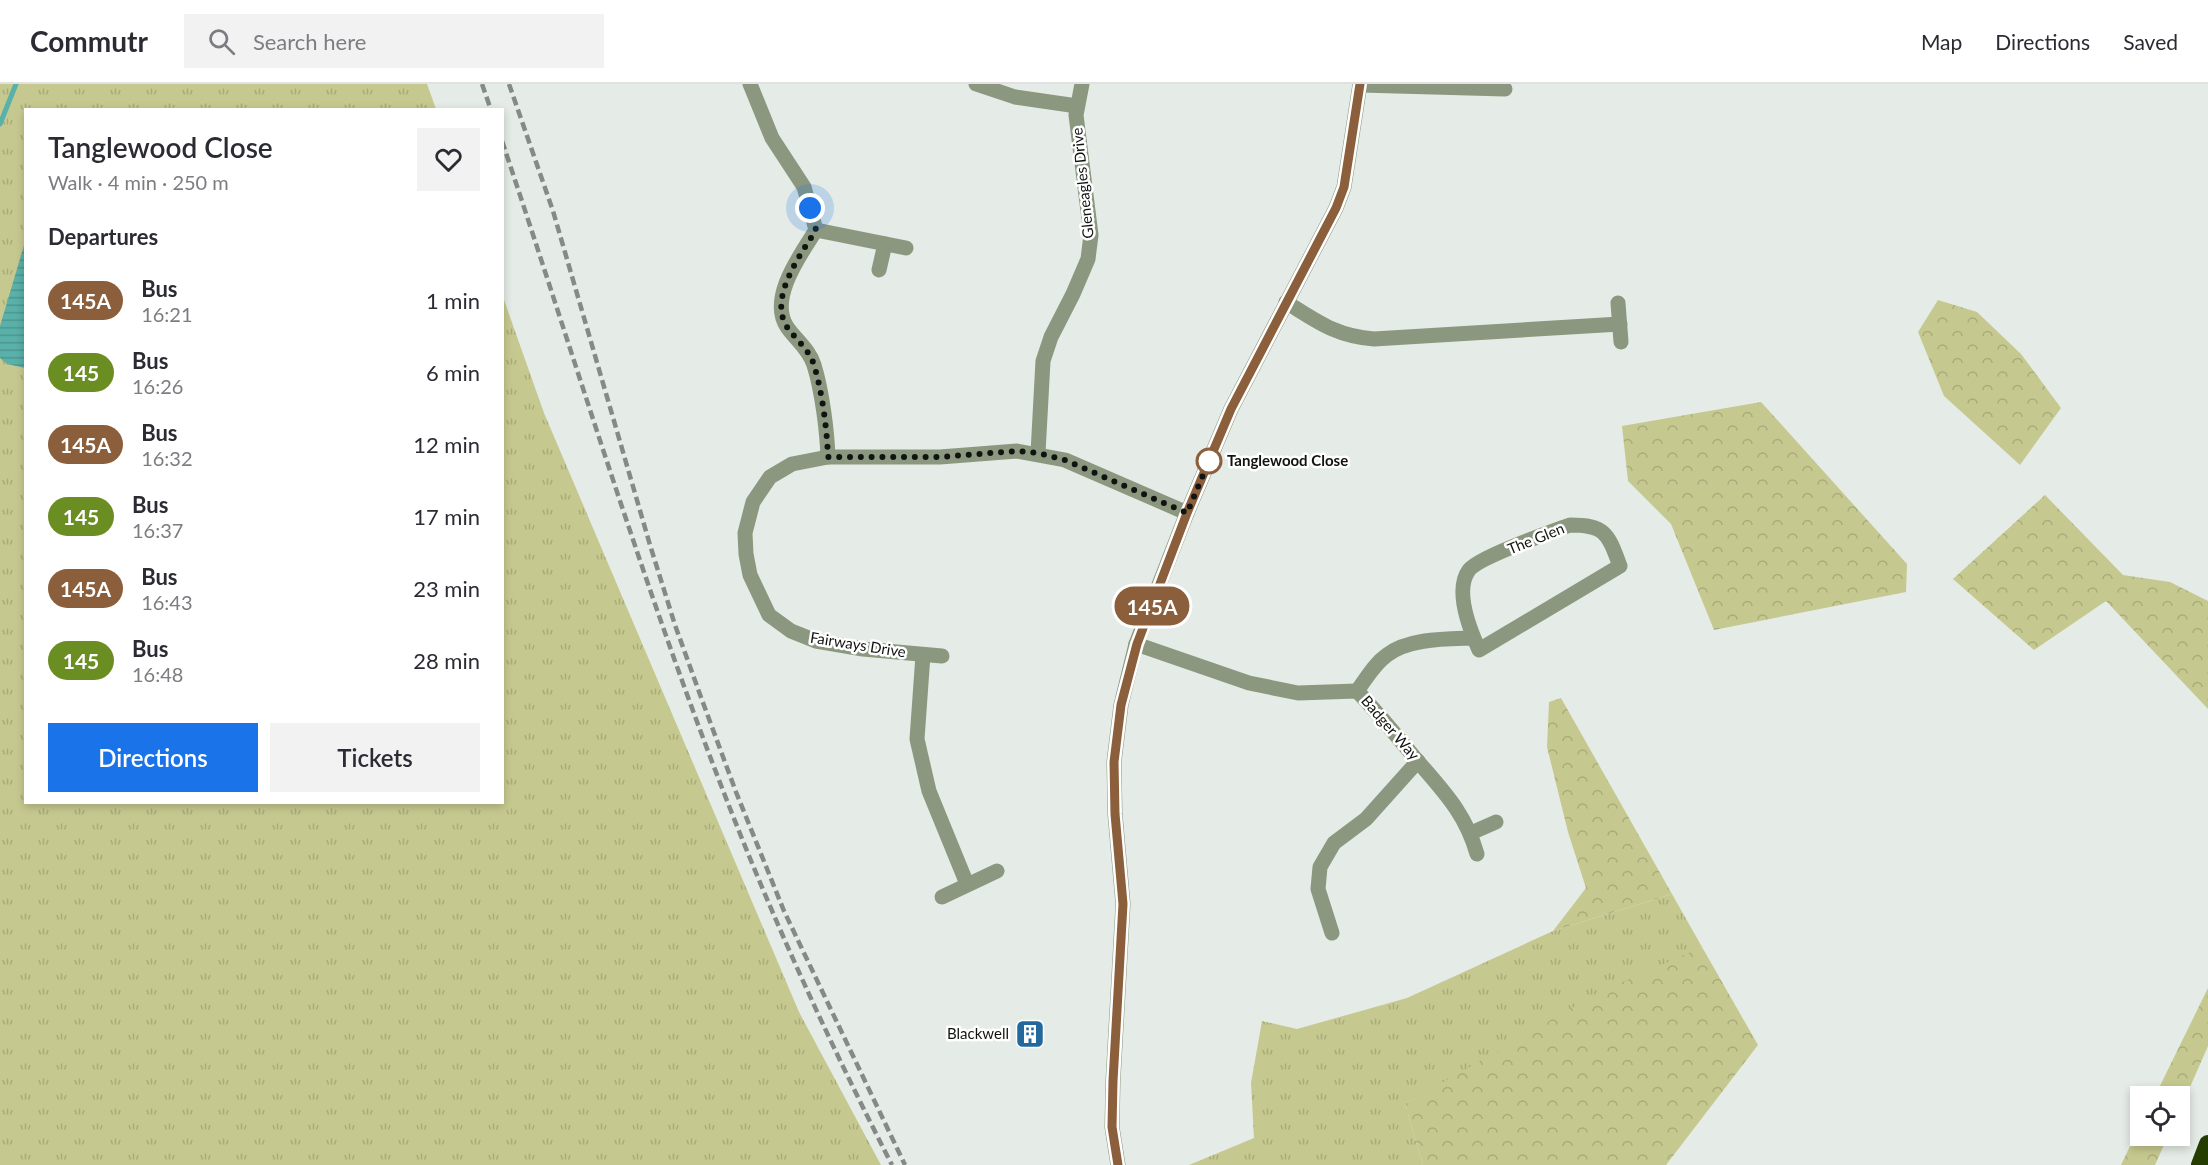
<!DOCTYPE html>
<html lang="en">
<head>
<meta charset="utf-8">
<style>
	body { margin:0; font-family:Lato,sans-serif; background:#f2f2f3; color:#2b2b33; height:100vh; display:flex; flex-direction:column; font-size:22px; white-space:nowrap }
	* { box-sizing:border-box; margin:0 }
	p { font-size:20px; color:#7c7c81 }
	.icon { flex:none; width:33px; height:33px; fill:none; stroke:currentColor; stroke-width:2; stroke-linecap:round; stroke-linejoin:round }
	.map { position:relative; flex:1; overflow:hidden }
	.panel { position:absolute; left:24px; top:24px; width:480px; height:696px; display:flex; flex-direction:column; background:#fff; border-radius:0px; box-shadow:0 3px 9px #0003 }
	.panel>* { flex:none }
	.badge { padding:0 12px; border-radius:20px; font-size:21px; line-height:39px }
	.fabs { position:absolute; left:2130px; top:1002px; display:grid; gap:12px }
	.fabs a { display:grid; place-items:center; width:60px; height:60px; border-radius:0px; background:#fff; box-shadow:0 3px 9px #0003; font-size:30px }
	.you { position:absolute; width:30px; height:30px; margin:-15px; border:4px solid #fff; border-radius:50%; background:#1a73e8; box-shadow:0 0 0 9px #1a73e833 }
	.map>.badge { position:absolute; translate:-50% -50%; box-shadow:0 0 0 3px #fff }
	h2 { padding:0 24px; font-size:22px; line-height:54px }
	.round { display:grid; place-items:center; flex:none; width:63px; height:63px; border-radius:0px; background:#f2f2f3 }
	.summary { display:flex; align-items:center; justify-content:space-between; height:102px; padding:0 24px }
	h1 { font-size:28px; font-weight:600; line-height:45px }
	.button { display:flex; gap:12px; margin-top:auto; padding:12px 24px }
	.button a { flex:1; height:69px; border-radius:0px; background:#1a73e8; color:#fff; font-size:24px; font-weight:600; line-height:69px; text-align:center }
	.button a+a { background:#f2f2f3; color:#2b2b33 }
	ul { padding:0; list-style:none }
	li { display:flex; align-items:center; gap:18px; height:72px; padding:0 24px }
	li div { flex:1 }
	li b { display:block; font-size:22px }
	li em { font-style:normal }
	li .badge { min-width:66px; font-weight:700; text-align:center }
	header { display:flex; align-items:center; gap:36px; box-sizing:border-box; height:84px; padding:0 30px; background:#fff; border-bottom:2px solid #e1e1e2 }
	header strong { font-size:28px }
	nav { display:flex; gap:33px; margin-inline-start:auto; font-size:21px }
	.search { width:420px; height:54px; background:#f2f2f3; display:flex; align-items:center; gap:15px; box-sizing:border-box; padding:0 21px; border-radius:0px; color:#7c7c81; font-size:22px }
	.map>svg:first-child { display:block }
	.grass { fill:url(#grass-tufts) }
	.forest { fill:url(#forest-crowns) }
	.water { fill:url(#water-rules) }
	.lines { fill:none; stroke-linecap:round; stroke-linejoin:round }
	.stream { stroke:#5ab1a9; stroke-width:5 }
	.minor { stroke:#8b987f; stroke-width:15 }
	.motorway { stroke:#263d02; stroke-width:18 }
	.rail { stroke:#858a86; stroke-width:4.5; stroke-dasharray:9 4.5; stroke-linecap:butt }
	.line-casing { stroke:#fff; stroke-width:14 }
	.line { stroke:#8b5e3c; stroke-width:9 }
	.walk { stroke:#111311; stroke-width:6; stroke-dasharray:0 10.8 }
	.stop-dot { fill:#fff; stroke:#8b5e3c; stroke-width:3 }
	.labels { text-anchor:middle; stroke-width:5; stroke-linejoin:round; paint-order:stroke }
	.street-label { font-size:15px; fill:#111311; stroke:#fff }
	.stop-label { font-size:15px; font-weight:bold; fill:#111311; stroke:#fff; text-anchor:start }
	.poi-label { font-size:15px; fill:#111311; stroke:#fff; text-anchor:end }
</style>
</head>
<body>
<header>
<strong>Commutr</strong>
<div class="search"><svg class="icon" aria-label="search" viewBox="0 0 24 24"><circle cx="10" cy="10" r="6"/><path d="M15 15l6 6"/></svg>Search here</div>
<nav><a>Map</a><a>Directions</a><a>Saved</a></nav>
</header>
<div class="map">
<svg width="2208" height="1081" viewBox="0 0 2208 1081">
	<defs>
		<pattern id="grass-tufts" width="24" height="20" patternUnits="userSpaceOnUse" patternTransform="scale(1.5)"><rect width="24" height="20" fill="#c6c98f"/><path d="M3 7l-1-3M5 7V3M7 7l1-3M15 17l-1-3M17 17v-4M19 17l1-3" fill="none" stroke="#a9ac7a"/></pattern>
		<pattern id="forest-crowns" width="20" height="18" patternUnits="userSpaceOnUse" patternTransform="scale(1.5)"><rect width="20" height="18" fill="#c6c98f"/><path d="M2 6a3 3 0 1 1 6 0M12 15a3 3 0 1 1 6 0" fill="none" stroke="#a9ac7a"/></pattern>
		<pattern id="water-rules" width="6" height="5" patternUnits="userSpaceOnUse" patternTransform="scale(1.5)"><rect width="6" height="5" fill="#5ab1a9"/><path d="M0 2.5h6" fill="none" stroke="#4d9790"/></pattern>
	</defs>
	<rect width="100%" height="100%" fill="#e5ebe6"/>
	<g class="grass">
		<path d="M 0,0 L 427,0 L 436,25 L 26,26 L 26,718 L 502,718 L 503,213 L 544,329 L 799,928 L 881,1081 L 0,1081 Z"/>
		<path d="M 1672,810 L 1702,863 L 1405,1020 L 1423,1081 L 1189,1081 L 1254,1054 L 1251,999 L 1262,937 L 1297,945 L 1407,914 L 1553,847 Z"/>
	</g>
	<g class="forest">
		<path d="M 1938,216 L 1977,228 L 2021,270 L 2061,324 L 2020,381 L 1944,312 L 1918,248 Z"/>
		<path d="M 1761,318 L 1907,480 L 1906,508 L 1714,546 L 1671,440 L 1628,397 L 1622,342 Z"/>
		<path d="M 2045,411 L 2123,491 L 2170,498 L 2208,517 L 2208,625 L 2106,517 L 2034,566 L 1953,495 Z"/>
		<path d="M 1561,614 L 1672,810 L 1553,847 L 1586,804 L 1568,748 L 1547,663 L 1549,618 Z"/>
		<path d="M 1702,863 L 1758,961 L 1666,1081 L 1423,1081 L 1405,1020 L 1598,909 Z"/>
		<path d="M 2208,904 L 2208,962 L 2180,1026 L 2180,1012 L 2155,1012 Z"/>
		<path d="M 2140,1041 L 2140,1052 L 2168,1052 L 2155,1081 L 2121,1081 Z"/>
	</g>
	<path class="water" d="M 25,158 L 26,284 L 25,284 L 7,280 L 0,274 L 0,242 Z"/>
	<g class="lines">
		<path class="stream" d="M 0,40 L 16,0"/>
		<g class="minor">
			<path d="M 750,0 L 772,54 L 804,103 L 816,146 C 801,170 768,214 787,243 C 796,256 809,265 814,281 C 822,307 827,346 828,373"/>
			<path d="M 976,0 L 1015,13 L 1077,22"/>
			<path d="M 1360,1 L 1505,5"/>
			<path d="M 816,146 L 906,164"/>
			<path d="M 879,186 L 885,160"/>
			<path d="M 1286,218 C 1318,238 1336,252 1374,255 L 1620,240"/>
			<path d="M 1618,219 L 1621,258"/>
			<path d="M 1038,369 L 1043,277 L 1051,253 L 1073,210 L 1088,175 L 1091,151 L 1076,31 L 1082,0"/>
			<path d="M 1570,441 C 1606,441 1608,450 1620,482 L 1479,566 C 1470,546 1454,506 1469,486 C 1479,473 1551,448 1570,441 Z"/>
			<path d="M 1136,560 L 1249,599 L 1298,609 L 1357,607 C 1378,629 1396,651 1415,674 C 1443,707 1465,728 1477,770"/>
			<path d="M 923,571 L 917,655 L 929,707 L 967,800"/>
			<path d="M 942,572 L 863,565 L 816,557 L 791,547 L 769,531 L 750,491 L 746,470 L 745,449 L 753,418 L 770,393 L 792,380 L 828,373 L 940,373 L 1017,367 L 1065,376 L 1187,429"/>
			<path d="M 1357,607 C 1366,595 1374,580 1387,571 C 1409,554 1447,555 1473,554"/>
			<path d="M 1471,749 L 1496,738"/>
			<path d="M 942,813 L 997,787"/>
			<path d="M 1332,849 L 1318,805 L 1320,783 L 1334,759 L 1366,735 L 1418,677"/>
			<path d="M 1118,1081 L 1112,1043 L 1113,997 L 1123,820 L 1115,730 L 1114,678 L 1121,621 L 1136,560 L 1187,429 L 1231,325 L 1336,124 L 1344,103 L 1360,0"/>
		</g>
		<path class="motorway" d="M 2200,1081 L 2208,1060"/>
		<g class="rail">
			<path d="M 482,0 L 491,26"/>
			<path d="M 509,0 L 553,127 L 650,461 L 675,541 L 702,616 L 736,708 L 784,827 L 905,1081"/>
			<path d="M 502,57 C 575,275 641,495 724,709 C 773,836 830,960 892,1081"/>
		</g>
	</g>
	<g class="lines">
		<g class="line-casing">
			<path id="line" d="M 1118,1081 L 1112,1043 L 1113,997 L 1123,820 L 1115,730 L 1114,678 L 1121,621 L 1137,560 L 1187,429 L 1231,325 L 1336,124 L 1344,103 L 1360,0"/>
		</g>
		<use href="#line" class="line"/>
		<path class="walk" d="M 810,124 L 816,146 C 801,170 768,214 787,243 C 796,256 809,265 814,281 C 822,307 827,345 828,373 L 940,373 L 1017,367 L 1038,369 L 1065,376 L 1187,429 L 1209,377"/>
	</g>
	<defs>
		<g id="building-square" transform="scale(1.5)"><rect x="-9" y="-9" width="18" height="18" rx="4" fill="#23689d" stroke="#fff"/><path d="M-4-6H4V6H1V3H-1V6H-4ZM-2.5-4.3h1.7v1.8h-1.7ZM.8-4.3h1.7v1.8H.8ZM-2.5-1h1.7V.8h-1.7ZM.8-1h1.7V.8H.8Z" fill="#fff"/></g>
	</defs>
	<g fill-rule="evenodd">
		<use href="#building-square" x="1030" y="950"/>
	</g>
	<circle class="stop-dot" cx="1209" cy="377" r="12"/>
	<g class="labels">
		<g class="street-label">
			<text transform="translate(1083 99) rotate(-96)" y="5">Gleneagles Drive</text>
			<text transform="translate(1536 455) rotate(-22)" y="5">The Glen</text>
			<text transform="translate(858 561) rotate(9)" y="5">Fairways Drive</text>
			<text transform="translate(1390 644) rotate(49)" y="5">Badger Way</text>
		</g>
		<g class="stop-label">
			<text x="1227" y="382">Tanglewood Close</text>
		</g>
		<g class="poi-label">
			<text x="1009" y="955">Blackwell</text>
		</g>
	</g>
</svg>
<div class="fabs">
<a><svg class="icon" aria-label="locate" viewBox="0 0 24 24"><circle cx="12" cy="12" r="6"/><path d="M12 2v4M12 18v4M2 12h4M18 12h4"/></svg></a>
</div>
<div class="you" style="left:810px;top:124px"></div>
<b class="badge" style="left:1152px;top:522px;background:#8b5e3c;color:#fff">145A</b>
<section class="panel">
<div class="summary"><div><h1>Tanglewood Close</h1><p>Walk · 4 min · 250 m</p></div><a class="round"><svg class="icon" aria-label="heart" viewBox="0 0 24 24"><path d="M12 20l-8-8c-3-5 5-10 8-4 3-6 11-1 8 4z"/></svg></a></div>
<h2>Departures</h2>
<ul>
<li><span class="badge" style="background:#8b5e3c;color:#fff">145A</span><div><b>Bus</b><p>16:21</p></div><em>1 min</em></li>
<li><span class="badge" style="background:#6b8e23;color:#fff">145</span><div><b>Bus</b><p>16:26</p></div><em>6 min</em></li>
<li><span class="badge" style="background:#8b5e3c;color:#fff">145A</span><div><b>Bus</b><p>16:32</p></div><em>12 min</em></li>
<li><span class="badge" style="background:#6b8e23;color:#fff">145</span><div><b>Bus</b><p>16:37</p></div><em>17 min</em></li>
<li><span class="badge" style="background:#8b5e3c;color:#fff">145A</span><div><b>Bus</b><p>16:43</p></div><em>23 min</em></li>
<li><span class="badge" style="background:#6b8e23;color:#fff">145</span><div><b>Bus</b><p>16:48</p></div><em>28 min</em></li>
</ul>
<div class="button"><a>Directions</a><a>Tickets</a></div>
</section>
</div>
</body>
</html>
